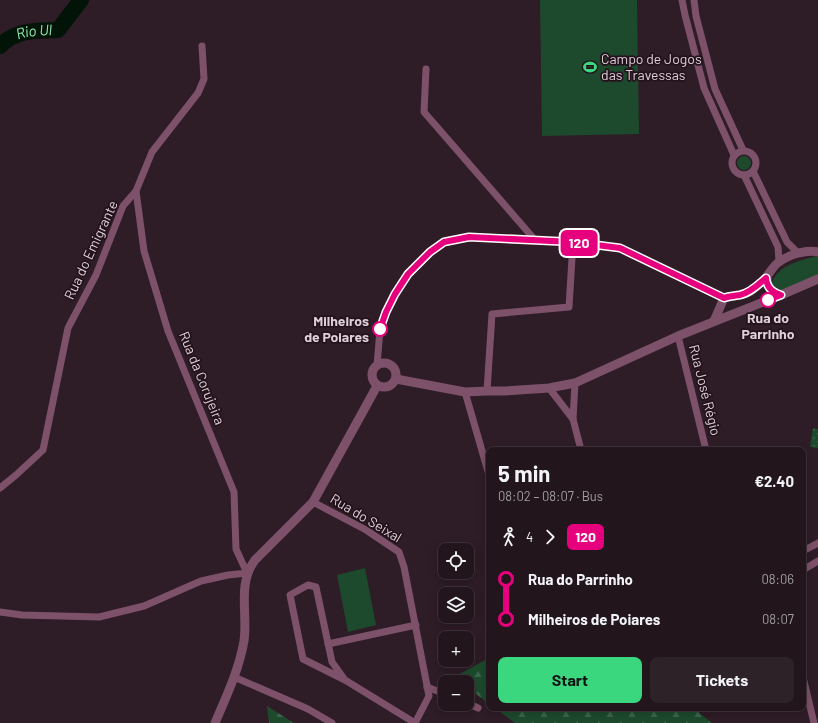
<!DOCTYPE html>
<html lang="en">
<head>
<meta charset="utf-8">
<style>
	body { margin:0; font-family:Barlow,sans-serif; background:#2e2229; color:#f1f3f6; height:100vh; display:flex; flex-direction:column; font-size:15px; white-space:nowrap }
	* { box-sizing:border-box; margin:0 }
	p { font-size:13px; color:#a29fa3 }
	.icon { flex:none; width:22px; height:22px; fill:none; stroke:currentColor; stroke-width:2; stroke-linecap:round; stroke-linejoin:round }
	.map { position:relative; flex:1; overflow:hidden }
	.sheet { position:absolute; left:486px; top:447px; width:320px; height:264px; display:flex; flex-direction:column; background:#22151c; border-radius:8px; box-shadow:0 2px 10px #0003,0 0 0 1px #3f343b }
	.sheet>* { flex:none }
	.badge { padding:0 8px; border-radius:6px; font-size:14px; line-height:26px }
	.buttons { position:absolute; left:438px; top:543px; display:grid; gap:8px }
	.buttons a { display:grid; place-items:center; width:36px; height:36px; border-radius:8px; background:#22151c; box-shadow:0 2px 10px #0003,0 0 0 1px #3f343b; font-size:20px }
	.map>.badge { position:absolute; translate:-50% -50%; box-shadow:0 0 0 2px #fff }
	.legs { display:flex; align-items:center; gap:6px; height:44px; padding:0 12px; font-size:13px }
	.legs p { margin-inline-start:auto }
	.head { display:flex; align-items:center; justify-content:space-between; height:68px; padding:0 12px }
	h1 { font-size:22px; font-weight:700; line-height:30px }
	.primary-button { display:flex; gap:8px; margin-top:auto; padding:8px 12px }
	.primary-button a { flex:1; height:46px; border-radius:8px; background:#3ad77f; color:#111; font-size:16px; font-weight:700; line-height:46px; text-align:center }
	.primary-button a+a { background:#2e2229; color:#f1f3f6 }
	ul { padding:0 12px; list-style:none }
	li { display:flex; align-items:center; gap:14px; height:40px; font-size:15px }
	li i { display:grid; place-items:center; width:6px; height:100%; margin:0 5px; background:currentColor }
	li i::after { content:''; width:10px; height:10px; margin:-5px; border:3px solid; border-radius:50%; background:#22151c }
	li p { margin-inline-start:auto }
	li:first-child i { background:linear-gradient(#0000 50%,currentColor 0) }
	li:last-child i { background:linear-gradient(currentColor 50%,#0000 0) }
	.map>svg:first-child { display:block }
	.grass { fill:#1d4a2d }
	.forest { fill:url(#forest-firs) }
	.park { fill:url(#park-dots) }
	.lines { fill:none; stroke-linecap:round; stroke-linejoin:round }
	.river { stroke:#021408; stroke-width:16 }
	.minor { stroke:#7d5169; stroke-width:7 }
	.tertiary { stroke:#7d5169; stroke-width:9 }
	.line-1-casing { stroke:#fff; stroke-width:9 }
	.line-1 { stroke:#e6007e; stroke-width:6 }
	.stop-1-dot { fill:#fff; stroke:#e6007e; stroke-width:2 }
	.labels { text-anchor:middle; stroke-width:3.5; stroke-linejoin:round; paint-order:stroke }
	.poi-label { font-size:14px; fill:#ddd0d6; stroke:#24121c; text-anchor:start }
	.street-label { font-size:14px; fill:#ddd0d6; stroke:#24121c }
	.stop-label { font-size:14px; font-weight:bold; fill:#ddd0d6; stroke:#24121c }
	.water-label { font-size:15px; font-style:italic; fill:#8febad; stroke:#24121c }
</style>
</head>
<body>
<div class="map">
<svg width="818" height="723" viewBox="0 0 818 723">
	<defs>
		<pattern id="forest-firs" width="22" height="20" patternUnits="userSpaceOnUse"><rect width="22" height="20" fill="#1d4a2d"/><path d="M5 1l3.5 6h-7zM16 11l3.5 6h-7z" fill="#3d634b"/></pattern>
		<pattern id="park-dots" width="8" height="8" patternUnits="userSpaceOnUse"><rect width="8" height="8" fill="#1d4a2d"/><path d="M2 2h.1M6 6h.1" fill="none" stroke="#3d634b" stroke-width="1.8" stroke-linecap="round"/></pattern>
	</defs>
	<rect width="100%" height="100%" fill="#2e1c26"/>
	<g class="grass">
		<path d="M 540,0 L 637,0 L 639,134 L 542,136 Z"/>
		<circle cx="744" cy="163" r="7"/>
		<path d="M 816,256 L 818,257 L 818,275 L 782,290 C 777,291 774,288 772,283 C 777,265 800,261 816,256 Z"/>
		<path d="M 365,568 L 376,625 L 348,632 L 337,575 Z"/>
	</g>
	<g class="forest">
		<path d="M 489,658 L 489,704 L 467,687 L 467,682 L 460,682 L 454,677 Z"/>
		<path d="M 267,706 L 294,723 L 269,723 Z"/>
		<path d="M 495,708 L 693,708 L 712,723 L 515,723 Z"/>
	</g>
	<path class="park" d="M 813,428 L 818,429 L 818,448 L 810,447 Z"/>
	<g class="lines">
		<path class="river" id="s1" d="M 0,46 C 17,29 36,31 58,30 L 81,0"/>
		<g class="minor">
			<path d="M 682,0 L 685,15 L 704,88 L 734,155"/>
			<path d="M 694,0 L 696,16 L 715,89 L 743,150"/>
			<path d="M 426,69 L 424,112 L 535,240"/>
			<circle cx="744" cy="163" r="12"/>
			<path d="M 753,171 L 787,242 L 798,253"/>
			<path d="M 744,175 L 778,247 L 779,261"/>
			<path d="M 678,336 L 706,450"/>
			<path d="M 377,365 L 380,330 L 386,312 L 395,294 L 408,274 L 430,252 L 444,242 L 469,237 L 573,242 L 620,248 L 724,298"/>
			<path d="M 575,383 L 573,419 L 581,450"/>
			<path d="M 549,388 L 573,419"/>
			<path d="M 487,391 L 492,314 L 569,307 L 573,242"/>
			<path d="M 465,392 L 489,475"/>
			<path d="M 0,488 L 16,475 L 43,450 L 68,328 L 96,275 L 123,206 L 136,191 L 152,152 L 198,93 L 204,79 L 202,46"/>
			<path d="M 313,502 L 366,530 L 399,552 L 404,567 L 429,696 L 415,723"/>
			<path d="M 803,551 L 818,543"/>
			<path d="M 803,570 L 818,561"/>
			<path d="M 0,612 L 22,615 L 99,617 L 144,606 L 201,581 L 228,575 L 247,573 L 236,549 L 234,492 L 168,331 L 144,251 L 136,191"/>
			<path d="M 328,644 L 416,625"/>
			<path d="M 234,677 L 308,709 L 332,723"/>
			<path d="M 803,677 L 814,723"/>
			<path d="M 345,680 L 303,659 L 290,595 L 308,585 L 316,587 L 332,662 L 345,680 L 415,723"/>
			<path d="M 427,687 L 445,694"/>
			<path d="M 467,703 L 478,708"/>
		</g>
		<g class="tertiary">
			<path d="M 767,278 C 767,288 772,292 781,295"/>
			<path d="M 714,321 L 724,298 C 733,295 742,296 751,291 C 756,287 764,281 767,276 C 771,271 774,265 779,262 C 788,255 807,249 818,252"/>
			<circle cx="384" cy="375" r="12"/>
			<path d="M 396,379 L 465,392 L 487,391 L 505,391 L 549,388 L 575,383 L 678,336 L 781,295 L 818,279"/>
			<path d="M 215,723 C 226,697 239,670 244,641 C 248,614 237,584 255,560 L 313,502 L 377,386"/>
		</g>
	</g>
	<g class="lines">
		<g class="line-1-casing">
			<path id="line-1" d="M 380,329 L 386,312 L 395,294 L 408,274 L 430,252 L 444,242 L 469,237 L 573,242 L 620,248 L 724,298 C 729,296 734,296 740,295 C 750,293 759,284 766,278 C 767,288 772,292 781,295 L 768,300"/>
		</g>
		<use href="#line-1" class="line-1"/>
	</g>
	<defs>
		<g id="stadium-bare" transform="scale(1.08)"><path d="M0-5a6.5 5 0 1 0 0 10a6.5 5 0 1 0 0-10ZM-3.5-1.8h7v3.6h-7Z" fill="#3ad77f" stroke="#24121c" stroke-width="2.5" paint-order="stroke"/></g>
	</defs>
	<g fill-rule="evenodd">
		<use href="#stadium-bare" x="590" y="67"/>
	</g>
	<g class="stop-1-dot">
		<circle cx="768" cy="300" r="7"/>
		<circle cx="380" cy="329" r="7"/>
	</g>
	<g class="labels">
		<g class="poi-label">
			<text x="601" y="64">Campo de Jogos<tspan x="601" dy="16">das Travessas</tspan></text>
		</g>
		<g class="street-label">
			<text transform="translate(91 250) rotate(-65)" y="5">Rua do Emigrante</text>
			<text transform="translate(202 378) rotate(68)" y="5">Rua da Corujeira</text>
			<text transform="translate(705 390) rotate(76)" y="5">Rua José Régio</text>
			<text transform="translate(366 518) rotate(31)" y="5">Rua do Seixal</text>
		</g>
		<g class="stop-label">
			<text x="768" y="323">Rua do<tspan x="768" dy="16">Parrinho</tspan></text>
			<text x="369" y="326" text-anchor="end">Milheiros<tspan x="369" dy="16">de Poiares</tspan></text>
		</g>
		<g class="water-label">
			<text dy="5" stroke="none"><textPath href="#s1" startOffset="38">Rio Ul</textPath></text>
		</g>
	</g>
</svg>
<div class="buttons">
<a><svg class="icon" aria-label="locate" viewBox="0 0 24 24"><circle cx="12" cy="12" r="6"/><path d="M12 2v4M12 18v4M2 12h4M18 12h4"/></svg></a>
<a><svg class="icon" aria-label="layers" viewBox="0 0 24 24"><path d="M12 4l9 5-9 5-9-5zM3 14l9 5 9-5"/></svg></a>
<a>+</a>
<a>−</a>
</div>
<b class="badge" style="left:579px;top:243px;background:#e6007e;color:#fff">120</b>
<section class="sheet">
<div class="head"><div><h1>5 min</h1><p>08:02 – 08:07 · Bus</p></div><b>€2.40</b></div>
<div class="legs"><svg class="icon" aria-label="walk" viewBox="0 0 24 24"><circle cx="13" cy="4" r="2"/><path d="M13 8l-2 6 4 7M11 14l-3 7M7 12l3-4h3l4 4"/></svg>4<svg class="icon" aria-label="forward" viewBox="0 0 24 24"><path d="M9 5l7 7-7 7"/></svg><b class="badge" style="background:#e6007e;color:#fff">120</b></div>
<ul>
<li><i style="color:#e6007e"></i><b>Rua do Parrinho</b><p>08:06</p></li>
<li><i style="color:#e6007e"></i><b>Milheiros de Poiares</b><p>08:07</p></li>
</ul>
<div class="primary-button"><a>Start</a><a>Tickets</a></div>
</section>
</div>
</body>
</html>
